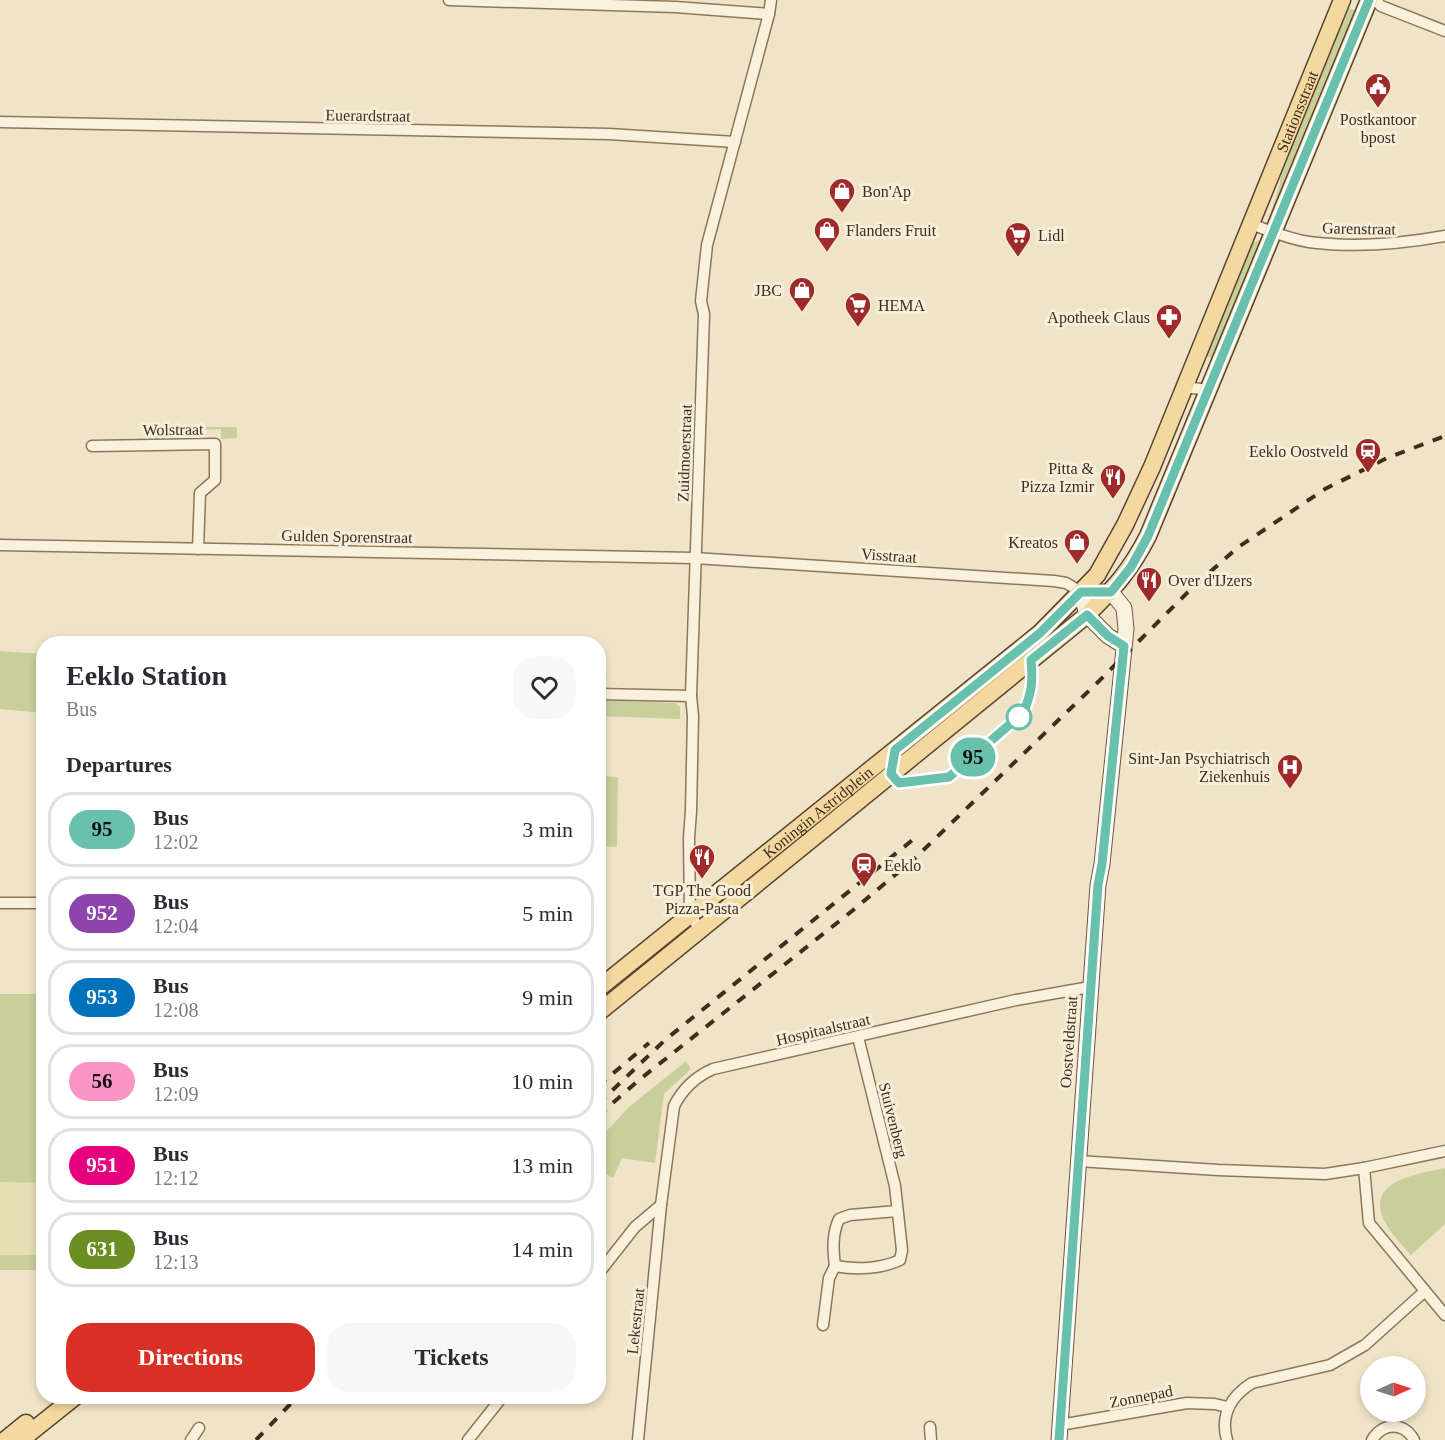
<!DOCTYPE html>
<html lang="en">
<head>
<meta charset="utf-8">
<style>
	body { margin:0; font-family:Georgia,serif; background:#f7f7f7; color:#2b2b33; height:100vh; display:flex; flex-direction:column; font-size:22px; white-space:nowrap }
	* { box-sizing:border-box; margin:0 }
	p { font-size:20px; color:#7c7c81 }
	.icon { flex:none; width:33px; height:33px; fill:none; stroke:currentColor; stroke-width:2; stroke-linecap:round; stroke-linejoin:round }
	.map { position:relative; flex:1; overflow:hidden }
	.drawer { position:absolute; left:36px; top:636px; width:570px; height:768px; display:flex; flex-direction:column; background:#fff; border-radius:24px; box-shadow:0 3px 9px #0003 }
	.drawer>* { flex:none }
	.badge { padding:0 12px; border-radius:20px; font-size:21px; line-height:39px }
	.needle { width:39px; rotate:87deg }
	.buttons { position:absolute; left:1360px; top:1356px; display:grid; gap:12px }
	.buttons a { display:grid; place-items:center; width:66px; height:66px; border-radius:50%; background:#fff; box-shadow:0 3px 9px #0003; font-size:30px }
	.map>.badge { position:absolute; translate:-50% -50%; box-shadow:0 0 0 3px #fff }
	h2 { padding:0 30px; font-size:22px; line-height:54px }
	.round { display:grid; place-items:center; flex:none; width:63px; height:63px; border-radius:24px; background:#f7f7f7 }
	.headline { display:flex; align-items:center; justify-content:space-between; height:102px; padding:0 30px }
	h1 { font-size:28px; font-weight:700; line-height:45px }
	.primary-button { display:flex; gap:12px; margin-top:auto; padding:12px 30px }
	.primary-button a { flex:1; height:69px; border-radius:24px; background:#d93025; color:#fff; font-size:24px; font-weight:700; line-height:69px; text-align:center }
	.primary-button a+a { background:#f7f7f7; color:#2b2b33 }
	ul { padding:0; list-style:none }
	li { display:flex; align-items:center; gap:18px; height:75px; margin:0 12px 9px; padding:0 18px; border:3px solid #e1e1e2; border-radius:24px }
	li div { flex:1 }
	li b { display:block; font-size:22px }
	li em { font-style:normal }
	li .badge { min-width:66px; font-weight:700; text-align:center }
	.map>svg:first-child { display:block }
	.farmland { fill:#e6deb5 }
	.green { fill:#c9cf9b }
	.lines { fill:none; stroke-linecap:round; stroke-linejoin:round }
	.street-casing { stroke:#8d765c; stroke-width:13 }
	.secondary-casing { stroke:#6f573f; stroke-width:17 }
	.primary-casing { stroke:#5b4430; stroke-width:19 }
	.street { stroke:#faf1dc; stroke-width:10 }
	.secondary { stroke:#faf1dc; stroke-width:15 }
	.primary { stroke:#f3d9a0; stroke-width:16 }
	.rail { stroke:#3d2e20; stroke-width:4; stroke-dasharray:10 10; stroke-linecap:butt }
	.line-casing { stroke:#fff; stroke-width:14 }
	.line { stroke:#69c0ac; stroke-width:9 }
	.stop-dot { fill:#fff; stroke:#69c0ac; stroke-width:3 }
	.labels { text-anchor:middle; stroke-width:6; stroke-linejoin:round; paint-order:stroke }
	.street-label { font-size:16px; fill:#3d2e20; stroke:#f7eed8 }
	.poi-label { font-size:16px; fill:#3d2e20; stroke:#f7eed8; text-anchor:start }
</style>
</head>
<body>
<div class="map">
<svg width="1445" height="1440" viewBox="0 0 1445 1440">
	<rect width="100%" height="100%" fill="#f0e4c8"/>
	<path class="farmland" d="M 0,1182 L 43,1183 L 43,1255 L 0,1255 Z"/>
	<g class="green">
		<path d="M 1349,8 L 1359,12 L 1273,215 L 1271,212 L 1280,183 L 1282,166 Z"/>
		<path d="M 1259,240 L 1262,244 L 1216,360 L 1206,356 L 1251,244 Z"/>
		<path d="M 195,427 L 237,427 L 237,438 L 221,439 L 221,429 L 195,430 Z"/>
		<path d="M 146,429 L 191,429 L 191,435 L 187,439 L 146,439 Z"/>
		<path d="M 0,651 L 43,654 L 43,713 L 0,709 Z"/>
		<path d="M 599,700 L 675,703 L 680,707 L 680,719 L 599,716 Z"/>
		<path d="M 599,776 L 618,777 L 617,847 L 599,846 Z"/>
		<path d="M 0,994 L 43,994 L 43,1183 L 0,1182 Z"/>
		<path d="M 686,1061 L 691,1069 L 664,1094 L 655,1163 L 622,1158 L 613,1178 L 599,1170 L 599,1139 L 629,1107 Z"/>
		<path d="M 1445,1168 L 1445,1224 L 1411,1255 C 1402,1245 1391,1234 1385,1222 C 1364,1180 1418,1174 1445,1168 Z"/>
		<rect x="0" y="1255" width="43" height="15"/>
	</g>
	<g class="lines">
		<g class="street-casing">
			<g id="street">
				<path d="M 449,0 L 675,7 L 769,14"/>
				<path d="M 1375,0 L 1381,6 L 1445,31"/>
				<path d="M 0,122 L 609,134 L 735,142"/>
				<path d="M 1251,224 C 1270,231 1289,239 1309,242 C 1354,248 1401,244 1445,236"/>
				<path d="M 1184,387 L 1209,390"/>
				<path d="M 92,446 L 215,444 L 215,480 L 200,493 L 198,549"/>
				<path d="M 0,545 L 694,558 L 1054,581 L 1066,583 L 1081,592"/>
				<path d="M 598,694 L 691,696"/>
				<path d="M 0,903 L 44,903"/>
				<path d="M 701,930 L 690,915 L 689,838 L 691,811 L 693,716 L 691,696 L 704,314 L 701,301 L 707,245 L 769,14 L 771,0"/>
				<path d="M 858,1037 L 895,1186 L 902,1250 L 900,1260 C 881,1269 856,1270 835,1266 C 833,1250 832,1234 839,1219 L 850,1215 L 897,1211"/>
				<path d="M 1078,1161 L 1218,1170 L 1325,1174 L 1364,1168 L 1445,1151"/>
				<path d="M 1364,1168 L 1369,1223 L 1445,1315"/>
				<path d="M 598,1274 L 635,1227 L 661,1205"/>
				<path d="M 823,1325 L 829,1278 L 835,1266"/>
				<path d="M 1060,1425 L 1187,1403 L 1215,1404 L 1227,1407"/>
				<path d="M 930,1427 L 931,1440"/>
				<path d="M 191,1440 L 199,1428"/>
				<path d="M 468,1440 L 503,1396"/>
				<path d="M 638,1440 L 661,1205 L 674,1106 C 683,1088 695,1077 713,1069 L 1016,1000 L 1090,987"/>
				<path d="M 1227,1440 C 1220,1415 1231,1396 1252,1383 L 1330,1365 L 1365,1345 L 1425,1291"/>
				<path d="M 1372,1440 C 1383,1422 1404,1422 1414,1440"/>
			</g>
		</g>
		<g class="secondary-casing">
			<path id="secondary" d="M 1059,1440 L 1098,885 L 1102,864 L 1126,629 L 1124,608 L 1111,592 L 1081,592 L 1087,615 L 1108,636 L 1124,646"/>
		</g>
		<g class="primary-casing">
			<g id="primary">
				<path id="s1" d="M 598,989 L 1040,633 L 1097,575 L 1125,525 L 1152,467 L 1342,0"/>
				<path d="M 598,1013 L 1087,615 C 1115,587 1130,571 1148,536 L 1369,0"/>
				<path d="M 5,1440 L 26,1423"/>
				<path d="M 21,1440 L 76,1396"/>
			</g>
		</g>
		<use href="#street" class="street"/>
		<use href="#secondary" class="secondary"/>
		<use href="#primary" class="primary"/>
		<g class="rail">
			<path d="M 598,1086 L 649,1043"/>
			<path d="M 598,1104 L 665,1040 L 915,838"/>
			<path d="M 598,1116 L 639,1080 L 852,911 L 914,859 L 1097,683 L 1191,589 L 1237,548 L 1325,489 L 1387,458 L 1445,436"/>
			<path d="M 256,1440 L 298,1396"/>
		</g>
	</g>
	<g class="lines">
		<g class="line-casing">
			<path id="line" d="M 1059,1440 L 1098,885 L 1102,864 L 1124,646 L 1108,636 L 1087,615 L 1031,660 C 1033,681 1032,693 1023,713 L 949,777 L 899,783 L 891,774 L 895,750 L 1040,633 L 1081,592 L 1111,592 L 1131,567 L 1148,536 L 1369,0"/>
		</g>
		<use href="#line" class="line"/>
	</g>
	<defs>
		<g id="civic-pin" transform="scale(1.35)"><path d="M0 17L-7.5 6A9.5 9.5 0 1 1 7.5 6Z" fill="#9e2a2b" stroke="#f7eed8"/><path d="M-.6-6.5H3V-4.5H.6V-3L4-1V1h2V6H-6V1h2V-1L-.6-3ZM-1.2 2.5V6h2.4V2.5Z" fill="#fff"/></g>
		<g id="shop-pin" transform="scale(1.35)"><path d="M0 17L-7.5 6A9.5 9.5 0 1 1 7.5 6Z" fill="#9e2a2b" stroke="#f7eed8"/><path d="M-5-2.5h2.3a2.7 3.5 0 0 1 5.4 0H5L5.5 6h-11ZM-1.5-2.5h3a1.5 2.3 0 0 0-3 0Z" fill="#fff"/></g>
		<g id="supermarket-pin" transform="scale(1.35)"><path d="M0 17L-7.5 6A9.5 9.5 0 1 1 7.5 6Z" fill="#9e2a2b" stroke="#f7eed8"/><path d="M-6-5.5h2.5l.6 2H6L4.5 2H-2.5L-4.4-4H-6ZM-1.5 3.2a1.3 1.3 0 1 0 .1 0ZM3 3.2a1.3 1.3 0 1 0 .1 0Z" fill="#fff"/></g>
		<g id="pharmacy-pin" transform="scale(1.35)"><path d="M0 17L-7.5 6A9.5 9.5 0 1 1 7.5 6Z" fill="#9e2a2b" stroke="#f7eed8"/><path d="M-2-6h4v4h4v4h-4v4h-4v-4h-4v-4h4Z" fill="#fff"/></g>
		<g id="station-pin" transform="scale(1.35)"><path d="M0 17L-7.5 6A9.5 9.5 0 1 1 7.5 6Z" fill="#9e2a2b" stroke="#f7eed8"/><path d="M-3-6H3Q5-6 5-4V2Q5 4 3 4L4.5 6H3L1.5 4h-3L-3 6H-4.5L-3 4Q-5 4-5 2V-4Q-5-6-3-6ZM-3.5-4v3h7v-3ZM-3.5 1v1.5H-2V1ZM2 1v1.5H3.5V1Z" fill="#fff"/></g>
		<g id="restaurant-pin" transform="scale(1.35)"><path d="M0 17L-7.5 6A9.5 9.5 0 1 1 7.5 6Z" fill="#9e2a2b" stroke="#f7eed8"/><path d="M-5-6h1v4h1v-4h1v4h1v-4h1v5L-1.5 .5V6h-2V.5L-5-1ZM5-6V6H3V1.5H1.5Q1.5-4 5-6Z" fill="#fff"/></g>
		<g id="hospital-pin" transform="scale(1.35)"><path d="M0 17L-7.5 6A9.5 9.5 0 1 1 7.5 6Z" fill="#9e2a2b" stroke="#f7eed8"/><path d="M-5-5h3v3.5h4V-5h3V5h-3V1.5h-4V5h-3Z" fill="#fff"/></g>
	</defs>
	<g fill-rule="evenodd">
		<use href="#civic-pin" x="1378" y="86"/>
		<use href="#shop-pin" x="842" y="191"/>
		<use href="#shop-pin" x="827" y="230"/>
		<use href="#supermarket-pin" x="1018" y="235"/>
		<use href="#shop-pin" x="802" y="290"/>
		<use href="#supermarket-pin" x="858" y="305"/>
		<use href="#pharmacy-pin" x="1169" y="317"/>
		<use href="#station-pin" x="1368" y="451"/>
		<use href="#restaurant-pin" x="1113" y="477"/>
		<use href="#shop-pin" x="1077" y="542"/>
		<use href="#restaurant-pin" x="1149" y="580"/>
		<use href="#hospital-pin" x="1290" y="767"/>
		<use href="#restaurant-pin" x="702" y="857"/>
		<use href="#station-pin" x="864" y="865"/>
	</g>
	<circle class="stop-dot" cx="1019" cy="717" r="12"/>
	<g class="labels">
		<g class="street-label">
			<text dy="6" stroke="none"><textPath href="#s1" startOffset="1154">Stationsstraat</textPath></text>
			<text transform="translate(368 115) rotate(1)" y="6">Euerardstraat</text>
			<text transform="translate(1359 228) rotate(1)" y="6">Garenstraat</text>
			<text transform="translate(173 429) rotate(-1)" y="6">Wolstraat</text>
			<text transform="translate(684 453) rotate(-88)" y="6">Zuidmoerstraat</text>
			<text transform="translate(347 536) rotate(1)" y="6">Gulden Sporenstraat</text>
			<text transform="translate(889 555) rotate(4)" y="6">Visstraat</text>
			<text dy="6" stroke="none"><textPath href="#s1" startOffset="282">Koningin Astridplein</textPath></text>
			<text transform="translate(823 1029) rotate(-13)" y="6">Hospitaalstraat</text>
			<text transform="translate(1068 1042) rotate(-86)" y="6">Oostveldstraat</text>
			<text transform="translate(894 1120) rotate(76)" y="6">Stuivenberg</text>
			<text transform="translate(635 1321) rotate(-84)" y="6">Lekestraat</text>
			<text transform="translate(1141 1396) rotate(-11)" y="6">Zonnepad</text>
		</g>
		<g class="poi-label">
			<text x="1378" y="125" text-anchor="middle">Postkantoor<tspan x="1378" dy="18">bpost</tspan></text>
			<text x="862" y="197">Bon'Ap</text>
			<text x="846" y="236">Flanders Fruit</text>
			<text x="1038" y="241">Lidl</text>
			<text x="782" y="296" text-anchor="end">JBC</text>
			<text x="878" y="311">HEMA</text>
			<text x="1150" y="323" text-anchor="end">Apotheek Claus</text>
			<text x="1348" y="457" text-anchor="end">Eeklo Oostveld</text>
			<text x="1094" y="474" text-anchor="end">Pitta &amp;<tspan x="1094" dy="18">Pizza Izmir</tspan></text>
			<text x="1058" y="548" text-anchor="end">Kreatos</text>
			<text x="1168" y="586">Over d'IJzers</text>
			<text x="1270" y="764" text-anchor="end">Sint-Jan Psychiatrisch<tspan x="1270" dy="18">Ziekenhuis</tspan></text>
			<text x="884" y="871">Eeklo</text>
			<text x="702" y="896" text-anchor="middle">TGP The Good<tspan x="702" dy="18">Pizza-Pasta</tspan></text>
		</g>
	</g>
</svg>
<div class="buttons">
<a><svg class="needle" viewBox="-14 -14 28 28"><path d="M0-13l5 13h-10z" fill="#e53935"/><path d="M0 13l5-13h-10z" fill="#7c7c81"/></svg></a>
</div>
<b class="badge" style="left:973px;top:757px;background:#69c0ac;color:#111">95</b>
<section class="drawer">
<div class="headline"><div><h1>Eeklo Station</h1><p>Bus</p></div><a class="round"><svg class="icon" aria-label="heart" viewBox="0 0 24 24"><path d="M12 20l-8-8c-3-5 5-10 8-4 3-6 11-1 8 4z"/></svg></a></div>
<h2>Departures</h2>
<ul>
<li><span class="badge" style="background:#69c0ac;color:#111">95</span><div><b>Bus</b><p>12:02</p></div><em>3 min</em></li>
<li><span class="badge" style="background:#8e44ad;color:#fff">952</span><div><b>Bus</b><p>12:04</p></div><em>5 min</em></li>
<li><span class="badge" style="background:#0072bc;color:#fff">953</span><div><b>Bus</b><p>12:08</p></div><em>9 min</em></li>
<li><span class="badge" style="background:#fc95c5;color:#111">56</span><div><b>Bus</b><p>12:09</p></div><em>10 min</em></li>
<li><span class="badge" style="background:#e6007e;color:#fff">951</span><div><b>Bus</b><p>12:12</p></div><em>13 min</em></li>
<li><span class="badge" style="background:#6b8e23;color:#fff">631</span><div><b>Bus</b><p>12:13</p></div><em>14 min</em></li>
</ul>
<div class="primary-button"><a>Directions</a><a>Tickets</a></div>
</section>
</div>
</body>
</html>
